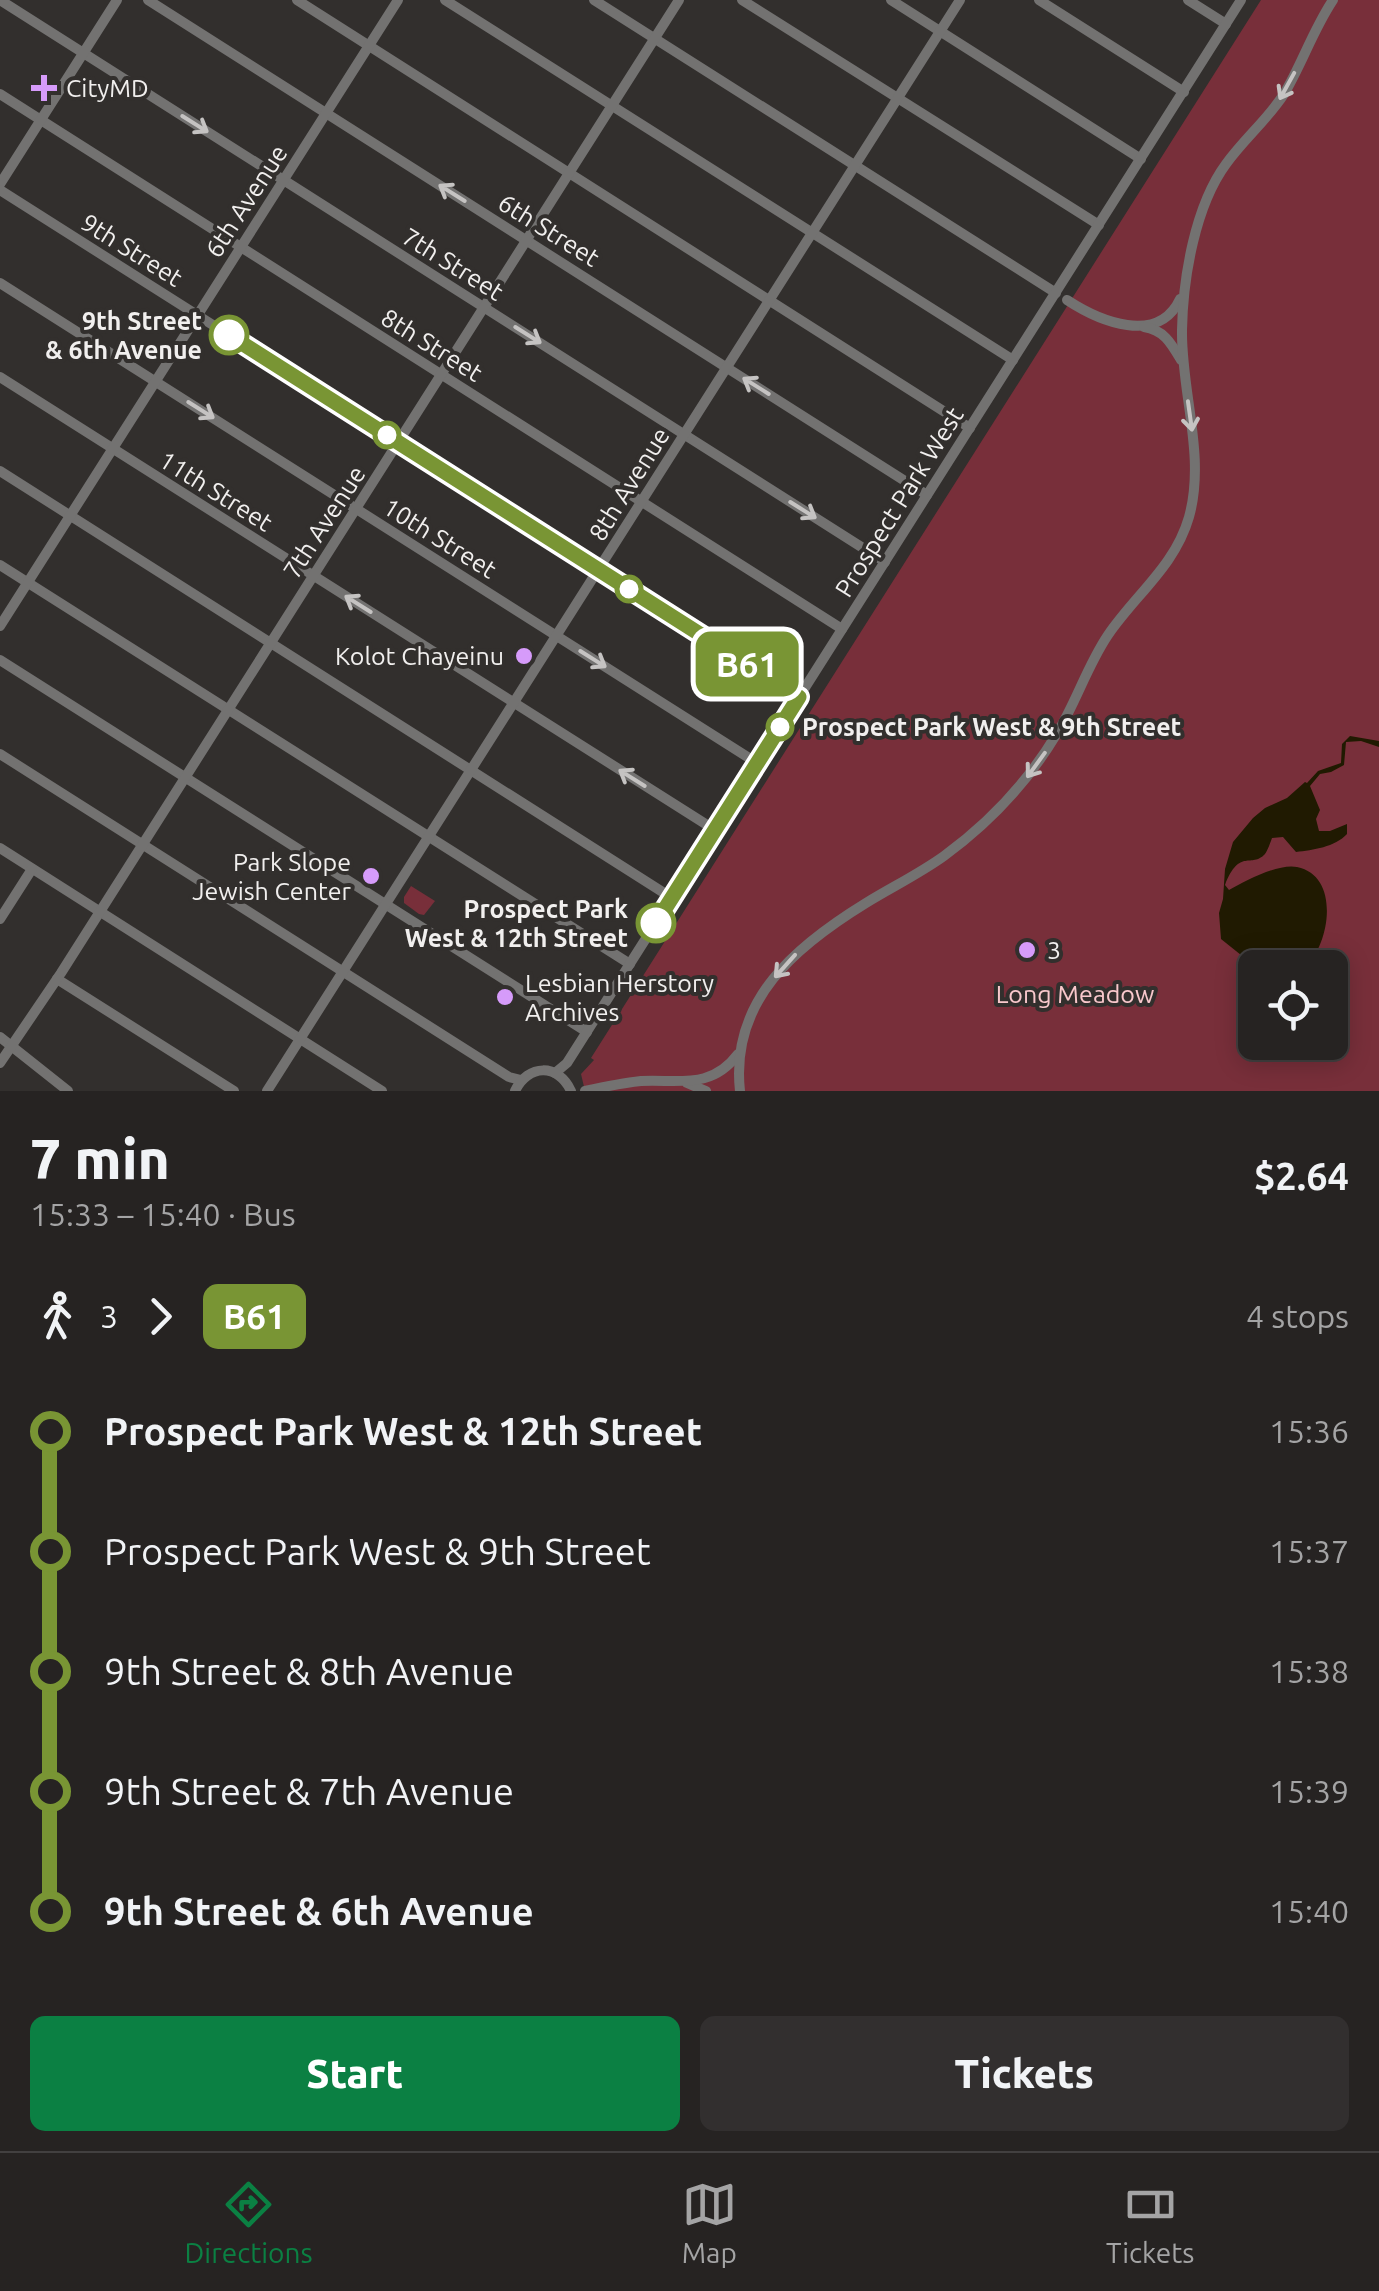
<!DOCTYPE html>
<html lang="en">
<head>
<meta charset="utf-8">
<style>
	body { margin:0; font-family:Ubuntu,sans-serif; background:#322f2f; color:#f1f3f6; height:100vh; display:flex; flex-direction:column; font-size:38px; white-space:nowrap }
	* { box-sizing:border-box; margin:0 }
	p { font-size:32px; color:#a4a4a5 }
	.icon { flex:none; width:55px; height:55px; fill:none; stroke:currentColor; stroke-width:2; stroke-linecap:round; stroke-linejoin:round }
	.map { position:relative; height:1091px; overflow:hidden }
	.details { display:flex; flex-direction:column; background:#262322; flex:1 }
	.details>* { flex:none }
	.badge { padding:0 20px; border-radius:15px; font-size:35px; line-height:65px }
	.tools { position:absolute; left:1238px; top:950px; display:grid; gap:20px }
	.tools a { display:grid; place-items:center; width:110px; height:110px; border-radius:15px; background:#262322; box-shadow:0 5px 25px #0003,0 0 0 2px #424040; font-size:50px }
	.map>.badge { position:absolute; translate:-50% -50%; box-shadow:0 0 0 5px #fff }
	.legs { display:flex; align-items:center; gap:15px; height:110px; padding:0 30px; font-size:32px }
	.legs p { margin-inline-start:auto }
	.head { display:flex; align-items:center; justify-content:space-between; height:170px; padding:0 30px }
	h1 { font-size:55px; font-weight:800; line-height:75px }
	.cta { display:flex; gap:20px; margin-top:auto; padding:20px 30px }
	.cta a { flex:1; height:115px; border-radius:15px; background:#0b8043; color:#fff; font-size:40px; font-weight:800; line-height:115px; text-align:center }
	.cta a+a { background:#322f2f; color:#f1f3f6 }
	ul { padding:0 30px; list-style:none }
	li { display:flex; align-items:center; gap:35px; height:120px; font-size:38px }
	li i { display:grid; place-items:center; width:15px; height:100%; margin:0 12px; background:currentColor }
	li i::after { content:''; width:25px; height:25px; margin:-12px; border:8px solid; border-radius:50%; background:#262322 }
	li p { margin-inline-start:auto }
	li:first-child i { background:linear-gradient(#0000 50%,currentColor 0) }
	li:last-child i { background:linear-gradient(currentColor 50%,#0000 0) }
	.tabs { display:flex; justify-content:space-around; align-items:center; height:140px; border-top:2px solid #424040; background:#262322; font-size:28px; color:#a4a4a5 }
	.tabs a { display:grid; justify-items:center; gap:5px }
	.tabs .on { color:#0b8043 }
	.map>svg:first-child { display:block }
	.green { fill:#782f3a; fill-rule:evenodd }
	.water { fill:#201a01 }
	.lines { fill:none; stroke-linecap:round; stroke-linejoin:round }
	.minor { stroke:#737271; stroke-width:10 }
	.oneway { stroke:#c5c3c2 }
	.line-1-casing { stroke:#fff; stroke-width:22 }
	.line-1 { stroke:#799534; stroke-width:15 }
	.poi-dot { fill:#d69bfa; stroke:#322f2d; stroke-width:4 }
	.stop-1-dot { fill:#fff; stroke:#799534; stroke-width:5 }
	.labels { text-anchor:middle; stroke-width:8; stroke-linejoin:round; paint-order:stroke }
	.poi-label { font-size:25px; fill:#f1efee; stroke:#322f2d; text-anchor:start }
	.street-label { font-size:25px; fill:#f1efee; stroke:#322f2d }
	.stop-label { font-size:25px; font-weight:bold; fill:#f1efee; stroke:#322f2d; text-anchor:end }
	.park-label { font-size:25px; fill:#f9c8cc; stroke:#322f2d }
</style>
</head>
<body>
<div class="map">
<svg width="1379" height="1091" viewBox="0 0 1379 1091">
	<rect width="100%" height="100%" fill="#322f2d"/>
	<g class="green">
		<path d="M 1261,0 L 1379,0 L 1379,1091 L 585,1091 L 581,1074 L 594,1060 L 591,1058 ZM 1255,968 L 1330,968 L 1330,1042 L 1255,1042 Z"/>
		<path d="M 411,886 L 435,901 L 424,915 L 419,914 L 404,903 L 404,897 Z"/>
	</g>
	<path class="water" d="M 1350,736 L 1379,741 L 1379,747 L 1361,741 L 1346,742 L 1344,765 L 1331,772 L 1320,774 L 1310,786 L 1320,810 L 1316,819 L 1319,831 L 1330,831 L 1347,824 L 1347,834 C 1335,847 1313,850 1296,852 L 1283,837 L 1272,838 C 1271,841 1267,852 1265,854 C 1251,869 1240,847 1225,885 L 1229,890 C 1245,881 1279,863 1297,867 C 1341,876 1330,945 1305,967 L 1262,967 L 1251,963 L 1221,939 L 1219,913 L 1223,899 L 1225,869 L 1233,842 L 1253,818 L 1265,808 L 1287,798 L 1305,782 L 1307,783 L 1318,771 L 1341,763 L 1342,744 Z"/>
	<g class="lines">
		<g class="minor">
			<path d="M 0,0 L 885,562"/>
			<path d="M 148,0 L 927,495"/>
			<path d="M 297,0 L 970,428"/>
			<path d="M 445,0 L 1013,360"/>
			<path d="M 594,0 L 1056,293"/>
			<path d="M 742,0 L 1099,225"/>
			<path d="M 891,0 L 1141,159"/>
			<path d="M 1039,0 L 1184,92"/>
			<path d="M 1188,0 L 1226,24"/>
			<path d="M 0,94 L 842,629"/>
			<path d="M 0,184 L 117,0"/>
			<path d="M 0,190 L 799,697"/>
			<path d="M 0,283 L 757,763"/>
			<path d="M 1067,300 C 1099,321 1158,346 1180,299"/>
			<path d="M 1144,327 C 1164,330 1171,343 1181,360"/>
			<path d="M 0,377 L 715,830"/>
			<path d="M 0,471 L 672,898"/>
			<path d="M 0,565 L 630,964"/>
			<path d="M 0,626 L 398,0"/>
			<path d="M 0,660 L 587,1032"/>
			<path d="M 0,754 L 509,1077 L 521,1080"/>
			<path d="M 0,848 L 382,1091"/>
			<path d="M 0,919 L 32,869"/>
			<path d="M 57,979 L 234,1091"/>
			<path d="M 0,1037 L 68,1091"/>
			<path d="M 0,1063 L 61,973 L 679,0"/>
			<path d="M 555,1073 L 567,1063 L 1241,0"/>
			<path d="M 687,1083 L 706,1091"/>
			<path d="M 267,1091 L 960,0"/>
			<path d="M 515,1091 C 528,1064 558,1063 571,1091"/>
			<path d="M 585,1091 C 603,1087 622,1083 641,1081 C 679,1079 711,1090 738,1054"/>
			<path d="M 740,1091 C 730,1000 796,946 866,903 C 892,887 919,874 944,856 C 989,823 1027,783 1056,735 C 1076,703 1087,666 1108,635 C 1136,594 1175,566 1189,517 C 1206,456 1181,392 1182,330 C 1183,278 1195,206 1226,164 C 1244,139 1268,119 1284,94 C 1302,64 1313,30 1333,0"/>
		</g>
	</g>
	<defs><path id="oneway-shaft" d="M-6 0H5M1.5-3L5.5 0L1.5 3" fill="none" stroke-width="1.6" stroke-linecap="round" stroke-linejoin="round" transform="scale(2.5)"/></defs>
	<g class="oneway">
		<use href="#oneway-shaft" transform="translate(1287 86) rotate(119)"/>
		<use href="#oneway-shaft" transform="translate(195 124) rotate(32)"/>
		<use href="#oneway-shaft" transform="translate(452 193) rotate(-148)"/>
		<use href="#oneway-shaft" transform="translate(528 335) rotate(32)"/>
		<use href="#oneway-shaft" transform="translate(756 386) rotate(-148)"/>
		<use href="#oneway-shaft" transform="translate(201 410) rotate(32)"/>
		<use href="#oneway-shaft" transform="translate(1190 416) rotate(82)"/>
		<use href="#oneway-shaft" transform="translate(803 510) rotate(32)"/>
		<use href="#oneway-shaft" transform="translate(358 604) rotate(-148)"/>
		<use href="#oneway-shaft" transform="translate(593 659) rotate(32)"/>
		<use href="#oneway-shaft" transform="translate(1036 765) rotate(126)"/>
		<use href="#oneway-shaft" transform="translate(632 778) rotate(-148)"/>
		<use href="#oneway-shaft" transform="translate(785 966) rotate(132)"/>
	</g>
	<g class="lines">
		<g class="line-1-casing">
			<path id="line-1" d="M 229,335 L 799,697 L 656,923"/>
		</g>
		<use href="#line-1" class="line-1"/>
	</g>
	<g class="poi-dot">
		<path d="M39 73h10v10h10v10h-10v10h-10v-10h-10v-10h10z"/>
		<circle cx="524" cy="656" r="10"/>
		<circle cx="371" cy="876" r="10"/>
		<circle cx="1027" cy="950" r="10"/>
		<circle cx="505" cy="997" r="10"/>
	</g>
	<g class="stop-1-dot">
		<circle cx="229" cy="335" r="18"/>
		<circle cx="387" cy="435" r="12"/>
		<circle cx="629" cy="589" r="12"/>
		<circle cx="780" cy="727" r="12"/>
		<circle cx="656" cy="923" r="18"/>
	</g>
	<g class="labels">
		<g class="poi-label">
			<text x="66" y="97">CityMD</text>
			<text x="504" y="665" text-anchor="end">Kolot Chayeinu</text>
			<text x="351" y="871" text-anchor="end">Park Slope<tspan x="351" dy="29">Jewish Center</tspan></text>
			<text x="1047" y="959">3</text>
			<text x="525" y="992">Lesbian Herstory<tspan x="525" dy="29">Archives</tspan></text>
		</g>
		<g class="street-label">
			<text transform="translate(246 201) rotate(-57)" y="9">6th Avenue</text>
			<text transform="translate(549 230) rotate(32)" y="9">6th Street</text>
			<text transform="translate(132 250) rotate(32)" y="9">9th Street</text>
			<text transform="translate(453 264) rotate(32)" y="9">7th Street</text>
			<text transform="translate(432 345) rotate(32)" y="9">8th Street</text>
			<text transform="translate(629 484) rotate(-58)" y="9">8th Avenue</text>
			<text transform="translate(216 491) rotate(32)" y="9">11th Street</text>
			<text transform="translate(899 502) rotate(-58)" y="9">Prospect Park West</text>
			<text transform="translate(324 522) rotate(-57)" y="9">7th Avenue</text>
			<text transform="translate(440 538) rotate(32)" y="9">10th Street</text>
		</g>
		<g class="stop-label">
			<text x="202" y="330">9th Street<tspan x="202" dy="29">&amp; 6th Avenue</tspan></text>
			<text x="802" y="736" text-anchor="start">Prospect Park West &amp; 9th Street</text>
			<text x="628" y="918">Prospect Park<tspan x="628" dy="29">West &amp; 12th Street</tspan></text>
		</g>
		<g class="park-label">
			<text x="1075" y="1003">Long Meadow</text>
		</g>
	</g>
</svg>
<div class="tools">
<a><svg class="icon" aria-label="locate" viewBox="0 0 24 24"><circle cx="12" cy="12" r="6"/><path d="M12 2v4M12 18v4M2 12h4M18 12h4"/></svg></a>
</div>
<b class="badge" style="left:747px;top:664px;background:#799534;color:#fff">B61</b>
</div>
<section class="details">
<div class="head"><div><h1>7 min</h1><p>15:33 – 15:40 · Bus</p></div><b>$2.64</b></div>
<div class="legs"><svg class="icon" aria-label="walk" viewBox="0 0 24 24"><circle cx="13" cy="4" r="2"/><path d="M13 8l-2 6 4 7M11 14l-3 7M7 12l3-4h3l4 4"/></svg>3<svg class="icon" aria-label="forward" viewBox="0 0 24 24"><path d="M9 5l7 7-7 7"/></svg><b class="badge" style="background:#799534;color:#fff">B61</b><p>4 stops</p></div>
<ul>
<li><i style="color:#799534"></i><b>Prospect Park West &amp; 12th Street</b><p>15:36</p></li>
<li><i style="color:#799534"></i><span>Prospect Park West &amp; 9th Street</span><p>15:37</p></li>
<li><i style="color:#799534"></i><span>9th Street &amp; 8th Avenue</span><p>15:38</p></li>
<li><i style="color:#799534"></i><span>9th Street &amp; 7th Avenue</span><p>15:39</p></li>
<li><i style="color:#799534"></i><b>9th Street &amp; 6th Avenue</b><p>15:40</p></li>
</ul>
<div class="cta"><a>Start</a><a>Tickets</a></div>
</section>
<nav class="tabs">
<a class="on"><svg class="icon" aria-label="directions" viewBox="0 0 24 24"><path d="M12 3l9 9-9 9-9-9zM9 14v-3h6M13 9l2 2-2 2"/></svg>Directions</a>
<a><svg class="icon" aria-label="map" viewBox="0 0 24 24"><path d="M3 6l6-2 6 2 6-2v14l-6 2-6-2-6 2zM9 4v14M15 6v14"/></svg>Map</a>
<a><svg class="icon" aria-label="tickets" viewBox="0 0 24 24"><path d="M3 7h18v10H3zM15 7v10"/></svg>Tickets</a>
</nav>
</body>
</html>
